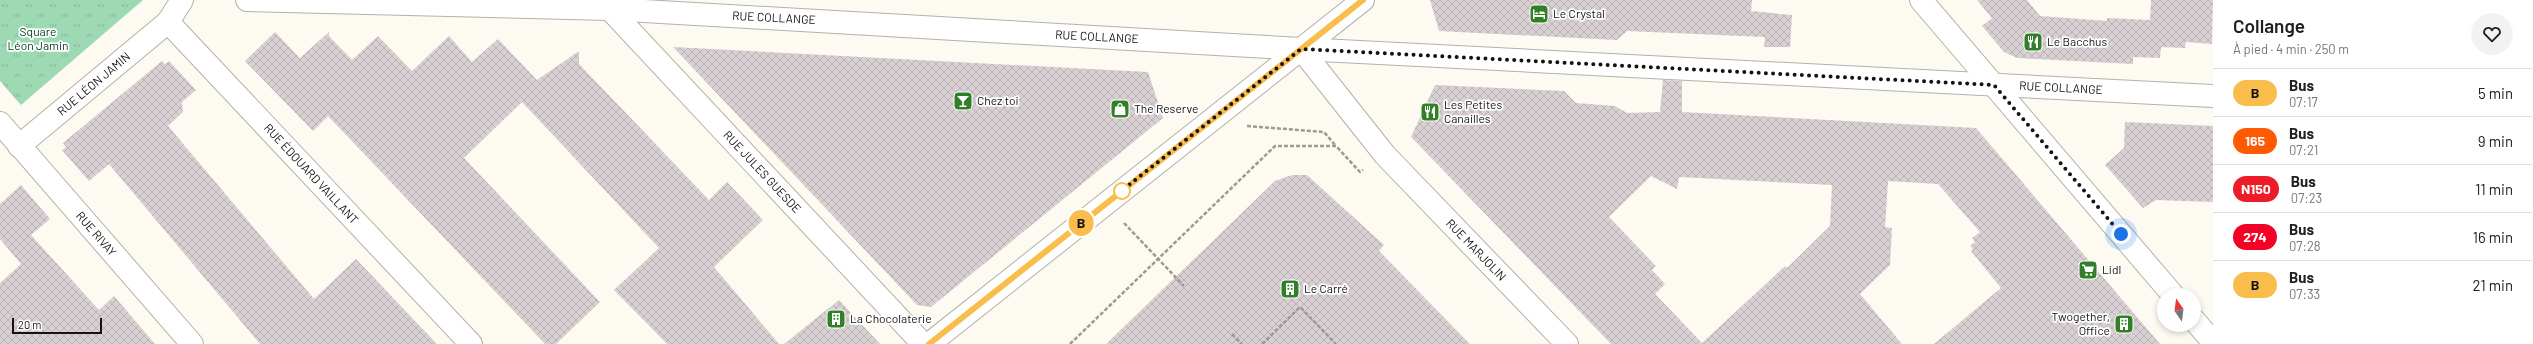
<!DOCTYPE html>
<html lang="fr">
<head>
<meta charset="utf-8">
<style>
	body { margin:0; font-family:Barlow,sans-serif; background:#f2f2f2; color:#202124; height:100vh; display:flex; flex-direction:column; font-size:15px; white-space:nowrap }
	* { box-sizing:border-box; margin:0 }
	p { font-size:13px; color:#757577 }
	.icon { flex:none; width:22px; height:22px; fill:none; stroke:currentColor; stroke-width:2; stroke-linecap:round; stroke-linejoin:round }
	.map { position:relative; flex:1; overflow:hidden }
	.sheet { display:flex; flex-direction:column; background:#fff; width:320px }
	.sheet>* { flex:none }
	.badge { padding:0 8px; border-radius:13px; font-size:14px; line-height:26px }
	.needle { width:26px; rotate:346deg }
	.buttons { position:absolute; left:2157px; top:288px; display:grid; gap:8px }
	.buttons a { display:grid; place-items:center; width:44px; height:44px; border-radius:50%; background:#fff; box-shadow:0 2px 6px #0003; font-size:20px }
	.scale { position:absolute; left:12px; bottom:10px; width:90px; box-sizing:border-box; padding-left:4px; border:2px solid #141310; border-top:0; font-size:11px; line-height:14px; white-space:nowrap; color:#141310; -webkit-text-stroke:3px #fff; paint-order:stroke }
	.you { position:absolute; width:20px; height:20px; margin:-10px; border:3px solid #fff; border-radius:50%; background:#1a73e8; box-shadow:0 0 0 6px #1a73e833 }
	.map>.badge { position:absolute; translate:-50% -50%; box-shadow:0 0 0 2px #fff }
	.round { display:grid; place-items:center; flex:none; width:42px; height:42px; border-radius:21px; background:#f2f2f2 }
	.headline { display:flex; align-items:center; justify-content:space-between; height:68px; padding:0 20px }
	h1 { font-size:19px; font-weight:600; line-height:30px }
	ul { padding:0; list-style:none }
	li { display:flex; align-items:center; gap:12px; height:48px; padding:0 20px; border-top:1px solid #e0e0e0 }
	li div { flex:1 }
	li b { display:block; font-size:15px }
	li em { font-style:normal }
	li .badge { min-width:44px; font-weight:700; text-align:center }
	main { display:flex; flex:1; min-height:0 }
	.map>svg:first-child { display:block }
	.park { fill:url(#park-tufts) }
	.building { fill:url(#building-cross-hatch); fill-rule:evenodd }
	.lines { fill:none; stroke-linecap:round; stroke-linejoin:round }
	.minor-casing { stroke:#b3b1a9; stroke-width:24 }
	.path { stroke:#9c9a94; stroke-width:2.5; stroke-dasharray:4 2; stroke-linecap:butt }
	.minor { stroke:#fff; stroke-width:22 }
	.line-casing { stroke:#fff; stroke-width:9 }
	.line { stroke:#f9bd4b; stroke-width:6 }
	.walk { stroke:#141310; stroke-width:4; stroke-dasharray:0 7.2 }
	.stop-dot { fill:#fff; stroke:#f9bd4b; stroke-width:2 }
	.labels { text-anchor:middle; stroke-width:3.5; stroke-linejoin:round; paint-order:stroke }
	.poi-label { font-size:12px; fill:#141310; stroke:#fff; text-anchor:start }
	.street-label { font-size:12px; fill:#141310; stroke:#fff }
	.park-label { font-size:12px; fill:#00371d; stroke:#fff }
</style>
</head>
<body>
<main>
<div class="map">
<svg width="2213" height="344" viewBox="0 0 2213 344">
	<defs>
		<pattern id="park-tufts" width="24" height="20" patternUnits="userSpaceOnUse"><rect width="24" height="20" fill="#9ddab4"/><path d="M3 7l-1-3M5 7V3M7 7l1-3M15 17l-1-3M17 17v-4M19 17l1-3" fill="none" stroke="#86ba9a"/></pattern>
		<pattern id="building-cross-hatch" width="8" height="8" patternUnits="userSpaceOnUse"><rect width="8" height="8" fill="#d9d0d3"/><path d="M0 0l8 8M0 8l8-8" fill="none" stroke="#b9b2b4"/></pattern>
	</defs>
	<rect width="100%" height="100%" fill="#fdfaf1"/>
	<path class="park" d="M 0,0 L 143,0 L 21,105 L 0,81 Z"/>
	<g class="building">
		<path d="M 1430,0 L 1752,0 L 1751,11 L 1792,15 L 1790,47 L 1764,47 L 1765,37 L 1627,31 L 1617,40 L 1439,31 Z"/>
		<path d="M 1977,0 L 2027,0 L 2040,16 L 2107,21 L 2107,18 L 2150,20 L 2151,0 L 2213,0 L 2212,44 L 2186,42 L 2185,48 L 2161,47 L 2160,58 L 2133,57 L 2133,64 L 2017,58 L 2004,52 L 1982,26 L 1992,18 Z"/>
		<path d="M 275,32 L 300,58 L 329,32 L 329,36 L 352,60 L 378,36 L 412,71 L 449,36 L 472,62 L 498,39 L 537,80 L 579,51 L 579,64 L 709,200 L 727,182 L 763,220 L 714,267 L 779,344 L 667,344 L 614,290 L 659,248 L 522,102 L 464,158 L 600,302 L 556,344 L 545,344 L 328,116 L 313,131 L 245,61 Z"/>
		<path d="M 673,47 L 1148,72 L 1163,118 L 931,307 L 917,305 Z"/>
		<path d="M 162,61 L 165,64 L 169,61 L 196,90 L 182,102 L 183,112 L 168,126 L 314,299 L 356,259 L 437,344 L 260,344 L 109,164 L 89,181 L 62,150 L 66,147 L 63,143 Z"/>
		<path d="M 1663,80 L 1682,81 L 1682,112 L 1976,128 L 2160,344 L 1934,344 L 2001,288 L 1971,251 L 1973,249 L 1970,246 L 1975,242 L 1972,238 L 1980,232 L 1938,184 L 1888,181 L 1885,227 L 1892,228 L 1890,265 L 1860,294 L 1902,344 L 1611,344 L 1411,137 L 1435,85 L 1564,91 L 1576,103 L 1615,106 L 1627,113 L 1660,112 ZM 1651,176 L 1677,189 L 1679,177 L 1832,185 L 1830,226 L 1787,268 L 1785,266 L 1702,343 L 1655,294 L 1665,284 L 1652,270 L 1656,266 L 1609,217 Z"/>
		<path d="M 2125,122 L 2213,126 L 2213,202 L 2156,200 L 2143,208 L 2105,165 L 2124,148 Z"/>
		<path d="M 1292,175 L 1307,175 L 1384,245 L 1379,251 L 1470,344 L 1106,344 L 1275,181 Z"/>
		<path d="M 21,185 L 50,219 L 31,235 L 99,310 L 114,296 L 155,344 L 0,344 L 0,283 L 21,264 L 0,239 L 0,204 Z"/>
		<path d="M 839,300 L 880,344 L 784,344 Z"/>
	</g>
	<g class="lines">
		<g class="minor-casing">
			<g id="minor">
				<path d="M 182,0 L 168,22 L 471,344"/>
				<path d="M 247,0 L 609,9 L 1301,49 L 2213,96"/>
				<path d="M 1921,0 L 2173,295"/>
				<path d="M 604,3 L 923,344"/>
				<path d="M 1301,49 L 1385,155 L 1567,344"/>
				<path d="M 0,123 L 192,344"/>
				<path d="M 19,146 L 168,22"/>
				<path d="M 2194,320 L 2213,342"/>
				<path d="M 929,344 L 1363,0"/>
			</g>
		</g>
		<g class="path">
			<path d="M 1247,126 L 1324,132 L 1336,146"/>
			<path d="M 1124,223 L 1184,286"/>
			<path d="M 1232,334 L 1242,344"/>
			<path d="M 1070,344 L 1275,146 L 1336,146 L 1360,172 L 1363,170"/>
			<path d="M 1262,344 L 1300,307 L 1336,344"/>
		</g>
		<use href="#minor" class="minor"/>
	</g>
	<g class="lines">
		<g class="line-casing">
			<path id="line" d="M 929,344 L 1363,0"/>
		</g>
		<use href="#line" class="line"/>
		<path class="walk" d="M 1122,191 L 1120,192 L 1301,49 L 1994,85 L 2121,234"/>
	</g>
	<defs>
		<g id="hotel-square" transform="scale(1)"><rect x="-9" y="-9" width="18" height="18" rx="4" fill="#317f28" stroke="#fff"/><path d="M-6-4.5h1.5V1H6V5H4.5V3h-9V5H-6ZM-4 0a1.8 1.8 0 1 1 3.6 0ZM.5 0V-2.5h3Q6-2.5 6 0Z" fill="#fff"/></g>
		<g id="restaurant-square" transform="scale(1)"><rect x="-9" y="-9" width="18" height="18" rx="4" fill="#317f28" stroke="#fff"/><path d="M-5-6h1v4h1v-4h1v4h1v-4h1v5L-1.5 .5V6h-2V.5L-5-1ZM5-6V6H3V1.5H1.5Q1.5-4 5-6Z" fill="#fff"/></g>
		<g id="bar-square" transform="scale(1)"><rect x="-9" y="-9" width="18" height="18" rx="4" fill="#317f28" stroke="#fff"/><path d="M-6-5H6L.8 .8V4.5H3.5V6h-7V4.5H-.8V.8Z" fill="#fff"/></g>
		<g id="shop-square" transform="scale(1)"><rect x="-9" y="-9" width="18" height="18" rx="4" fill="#317f28" stroke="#fff"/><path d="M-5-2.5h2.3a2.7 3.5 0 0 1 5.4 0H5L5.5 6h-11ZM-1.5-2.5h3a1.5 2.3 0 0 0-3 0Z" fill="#fff"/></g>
		<g id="supermarket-square" transform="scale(1)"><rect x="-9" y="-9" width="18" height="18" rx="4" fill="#317f28" stroke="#fff"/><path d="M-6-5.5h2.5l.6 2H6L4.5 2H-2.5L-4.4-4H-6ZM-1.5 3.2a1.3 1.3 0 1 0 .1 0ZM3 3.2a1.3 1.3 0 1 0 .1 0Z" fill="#fff"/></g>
		<g id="building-square" transform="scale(1)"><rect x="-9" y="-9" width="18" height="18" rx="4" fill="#317f28" stroke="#fff"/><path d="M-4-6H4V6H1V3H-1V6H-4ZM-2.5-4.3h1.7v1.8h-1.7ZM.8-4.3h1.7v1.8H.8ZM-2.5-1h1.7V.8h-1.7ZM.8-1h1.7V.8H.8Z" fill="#fff"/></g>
	</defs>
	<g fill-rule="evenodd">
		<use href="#hotel-square" x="1539" y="14"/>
		<use href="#restaurant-square" x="2033" y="42"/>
		<use href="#bar-square" x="963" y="101"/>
		<use href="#shop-square" x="1120" y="109"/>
		<use href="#restaurant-square" x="1430" y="112"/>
		<use href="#supermarket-square" x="2088" y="270"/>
		<use href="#building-square" x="1290" y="289"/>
		<use href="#building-square" x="836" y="319"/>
		<use href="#building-square" x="2124" y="324"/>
	</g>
	<circle class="stop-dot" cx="1122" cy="191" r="8"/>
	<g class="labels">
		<g class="poi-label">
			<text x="1553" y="18">Le Crystal</text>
			<text x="2047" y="46">Le Bacchus</text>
			<text x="977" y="105">Chez toi</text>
			<text x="1444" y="109">Les Petites<tspan x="1444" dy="14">Canailles</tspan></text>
			<text x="1134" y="113">The Reserve</text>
			<text x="2102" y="274">Lidl</text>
			<text x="1304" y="293">Le Carré</text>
			<text x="2110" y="321" text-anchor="end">Twogether,<tspan x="2110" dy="14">Office</tspan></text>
			<text x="850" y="323">La Chocolaterie</text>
		</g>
		<g class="street-label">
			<text transform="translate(774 18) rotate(3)" y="4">RUE COLLANGE</text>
			<text transform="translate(1097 37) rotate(3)" y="4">RUE COLLANGE</text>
			<text transform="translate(94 84) rotate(-40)" y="4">RUE LÉON JAMIN</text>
			<text transform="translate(2061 88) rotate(3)" y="4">RUE COLLANGE</text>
			<text transform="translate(762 172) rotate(47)" y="4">RUE JULES GUESDE</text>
			<text transform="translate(311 174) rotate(47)" y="4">RUE ÉDOUARD VAILLANT</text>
			<text transform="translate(96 234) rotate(49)" y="4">RUE RIVAY</text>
			<text transform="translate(1476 250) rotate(46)" y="4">RUE MARJOLIN</text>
		</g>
		<g class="park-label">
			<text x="38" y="36">Square<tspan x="38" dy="14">Léon Jamin</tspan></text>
		</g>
	</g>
</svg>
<div class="buttons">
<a><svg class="needle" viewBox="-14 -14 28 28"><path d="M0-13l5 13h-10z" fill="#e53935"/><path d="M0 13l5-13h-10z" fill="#757577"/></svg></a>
</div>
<div class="scale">20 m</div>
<div class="you" style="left:2121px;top:234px"></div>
<b class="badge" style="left:1081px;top:223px;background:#f9bd4b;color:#111">B</b>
</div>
<section class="sheet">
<div class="headline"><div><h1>Collange</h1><p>À pied · 4 min · 250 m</p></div><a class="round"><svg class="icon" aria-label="heart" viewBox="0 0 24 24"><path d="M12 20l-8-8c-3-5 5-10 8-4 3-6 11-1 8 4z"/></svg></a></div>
<ul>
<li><span class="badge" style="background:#f9bd4b;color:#111">B</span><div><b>Bus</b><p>07:17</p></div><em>5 min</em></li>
<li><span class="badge" style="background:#ff5a00;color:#fff">165</span><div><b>Bus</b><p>07:21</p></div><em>9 min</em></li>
<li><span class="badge" style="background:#ed1c29;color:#fff">N150</span><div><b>Bus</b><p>07:23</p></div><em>11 min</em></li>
<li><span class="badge" style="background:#f50024;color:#fff">274</span><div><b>Bus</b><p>07:28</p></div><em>16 min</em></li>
<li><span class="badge" style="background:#f9bd4b;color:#111">B</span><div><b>Bus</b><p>07:33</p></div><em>21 min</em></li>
</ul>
</section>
</main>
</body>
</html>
